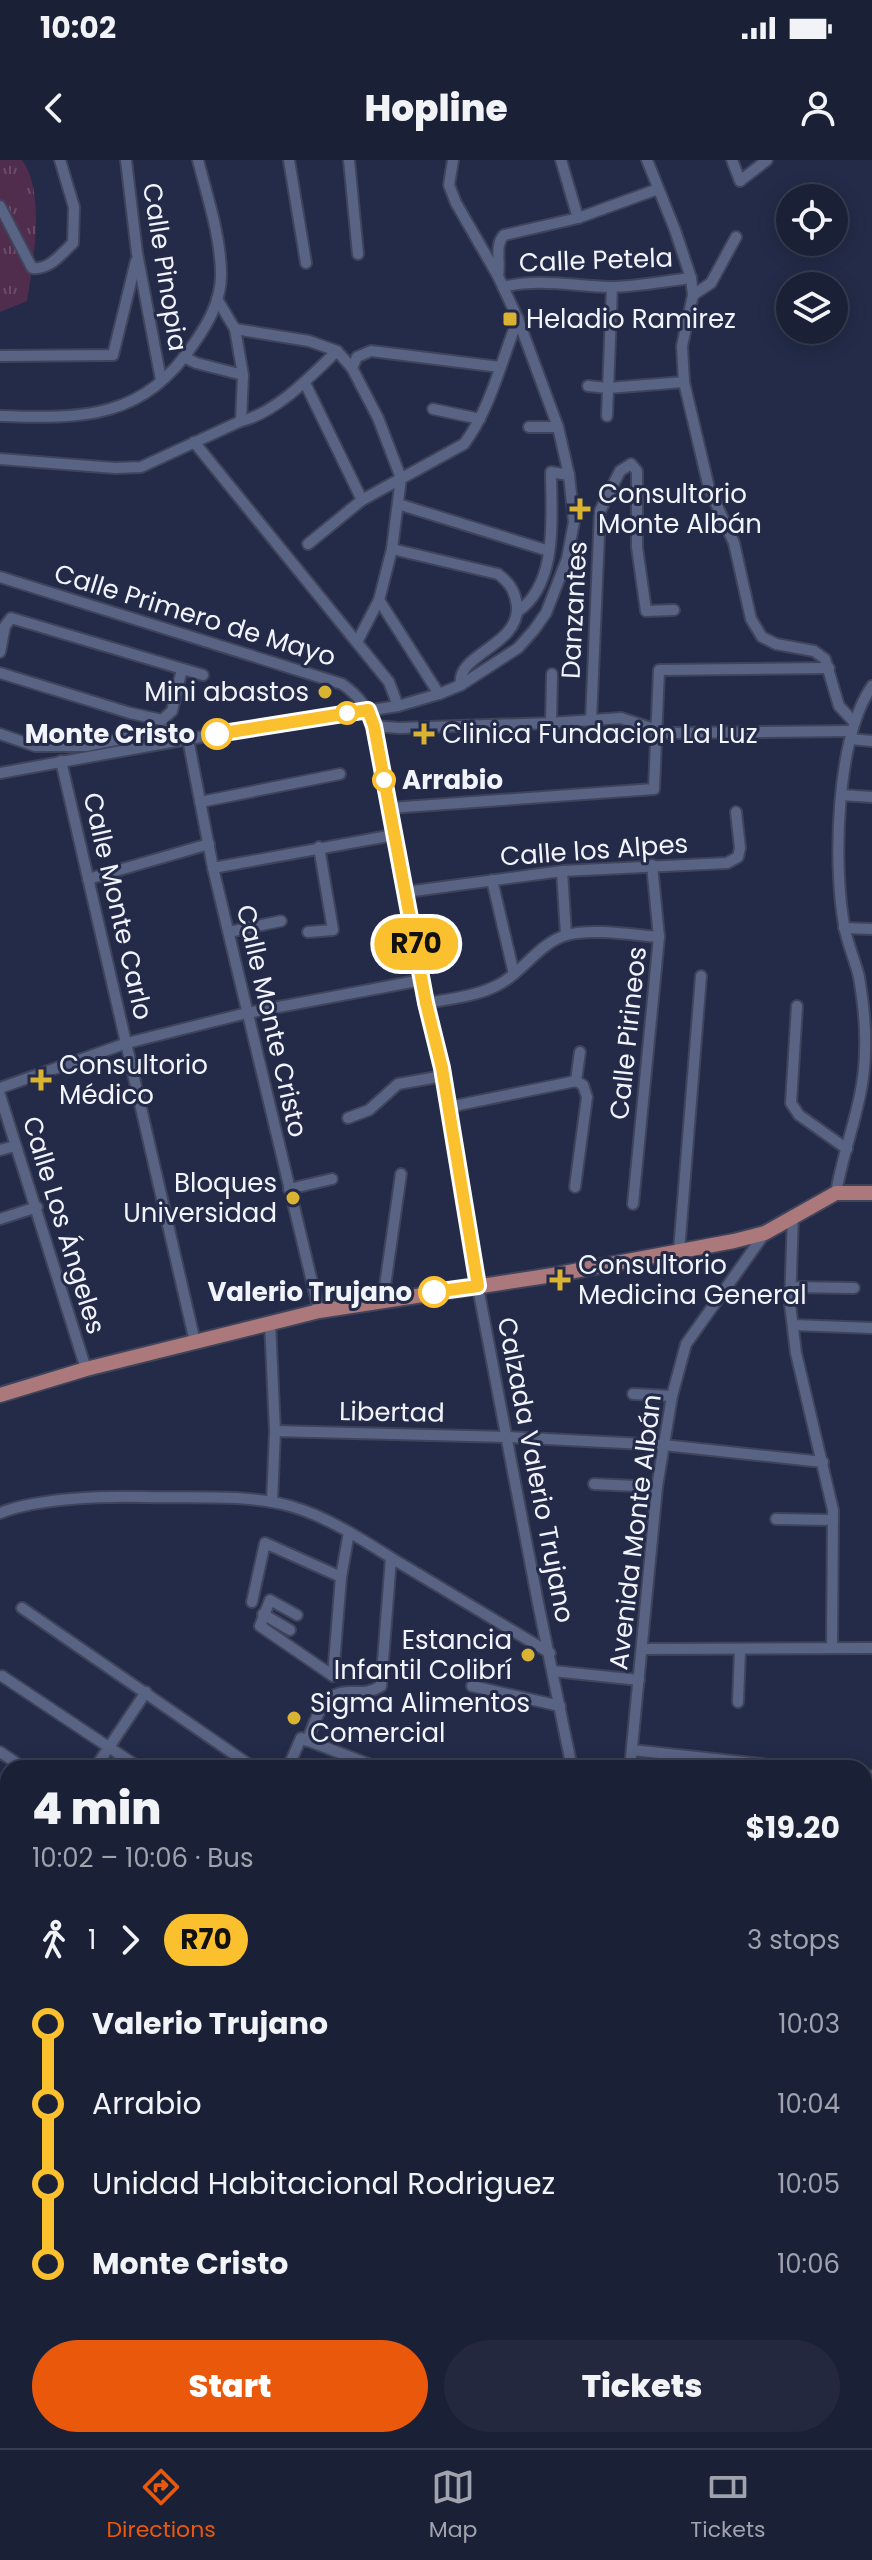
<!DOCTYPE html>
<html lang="en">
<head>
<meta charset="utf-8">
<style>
	body { margin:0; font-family:Poppins,sans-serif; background:#23283e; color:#f1f3f6; height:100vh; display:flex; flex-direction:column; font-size:30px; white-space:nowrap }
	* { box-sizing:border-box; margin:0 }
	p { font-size:26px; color:#9fa3ad }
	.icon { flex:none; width:44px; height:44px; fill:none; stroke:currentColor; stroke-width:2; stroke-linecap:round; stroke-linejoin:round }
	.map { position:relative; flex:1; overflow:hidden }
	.drawer { position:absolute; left:0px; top:1600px; width:872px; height:688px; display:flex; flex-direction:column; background:#1a2036; border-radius:24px 24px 0 0; box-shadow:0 4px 20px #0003,0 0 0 2px #383e51 }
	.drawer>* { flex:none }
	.badge { padding:0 16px; border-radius:26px; font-size:28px; line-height:52px }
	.buttons { position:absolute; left:776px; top:24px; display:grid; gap:16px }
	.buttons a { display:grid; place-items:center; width:72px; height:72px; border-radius:50%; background:#1a2036; box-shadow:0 4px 20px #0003,0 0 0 2px #383e51; font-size:40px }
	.map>.badge { position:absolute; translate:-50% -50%; box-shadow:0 0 0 4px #fff }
	.legs { display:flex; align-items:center; gap:12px; height:88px; padding:0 32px; font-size:26px }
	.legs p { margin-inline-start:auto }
	.overview { display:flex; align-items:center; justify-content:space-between; height:136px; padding:0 32px }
	h1 { font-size:44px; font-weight:800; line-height:60px }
	.button { display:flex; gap:16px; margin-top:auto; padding:16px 32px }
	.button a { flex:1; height:92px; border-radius:48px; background:#ea580c; color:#fff; font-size:32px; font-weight:800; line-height:92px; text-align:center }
	.button a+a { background:#23283e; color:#f1f3f6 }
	ul { padding:0 32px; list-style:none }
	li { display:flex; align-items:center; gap:28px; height:80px; font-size:30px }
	li i { display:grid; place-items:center; width:12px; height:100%; margin:0 10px; background:currentColor }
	li i::after { content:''; width:20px; height:20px; margin:-10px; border:6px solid; border-radius:50%; background:#1a2036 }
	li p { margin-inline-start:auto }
	li:first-child i { background:linear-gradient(#0000 50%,currentColor 0) }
	li:last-child i { background:linear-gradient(currentColor 50%,#0000 0) }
	.status { display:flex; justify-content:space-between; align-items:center; height:56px; padding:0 40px; background:#1a2036; direction:ltr }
	.status svg { height:22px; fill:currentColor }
	header { display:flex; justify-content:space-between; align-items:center; height:104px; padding:0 32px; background:#1a2036; font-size:36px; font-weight:800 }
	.dock { display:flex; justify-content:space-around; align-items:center; height:112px; border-top:2px solid #383e51; background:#1a2036; font-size:22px; color:#9fa3ad }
	.dock a { display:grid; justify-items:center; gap:4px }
	.dock .on { color:#ea580c }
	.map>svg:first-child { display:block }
	.grass { fill:url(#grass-tufts) }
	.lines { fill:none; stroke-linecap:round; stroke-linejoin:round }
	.river { stroke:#0d1c1f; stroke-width:16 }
	.minor-casing { stroke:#3f445b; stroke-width:14 }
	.major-casing { stroke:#3f445b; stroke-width:18 }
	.minor { stroke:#596384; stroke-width:10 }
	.major { stroke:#ab797c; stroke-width:14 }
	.line-1-casing { stroke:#fff; stroke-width:18 }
	.line-1 { stroke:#fbc02d; stroke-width:12 }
	.poi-dot { fill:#dab333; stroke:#232b48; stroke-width:3 }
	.stop-1-dot { fill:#fff; stroke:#fbc02d; stroke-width:4 }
	.labels { text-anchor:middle; stroke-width:6; stroke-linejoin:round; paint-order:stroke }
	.street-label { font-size:26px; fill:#f2f4fc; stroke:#232b48 }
	.poi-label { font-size:26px; fill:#f2f4fc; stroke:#232b48; text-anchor:start }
	.stop-label { font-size:26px; font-weight:bold; fill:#f2f4fc; stroke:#232b48; text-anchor:end }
</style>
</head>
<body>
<div class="status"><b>10:02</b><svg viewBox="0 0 49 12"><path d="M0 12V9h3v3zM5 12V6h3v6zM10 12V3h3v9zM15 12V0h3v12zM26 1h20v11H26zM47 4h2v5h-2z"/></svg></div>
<header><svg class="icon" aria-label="back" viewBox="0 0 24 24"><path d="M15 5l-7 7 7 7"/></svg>Hopline<svg class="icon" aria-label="person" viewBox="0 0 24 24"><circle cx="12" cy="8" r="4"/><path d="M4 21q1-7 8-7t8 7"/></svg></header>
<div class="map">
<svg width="872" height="2288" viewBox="0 0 872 2288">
	<defs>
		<pattern id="grass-tufts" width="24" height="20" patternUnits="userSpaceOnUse" patternTransform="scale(2)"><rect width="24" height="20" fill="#512d4d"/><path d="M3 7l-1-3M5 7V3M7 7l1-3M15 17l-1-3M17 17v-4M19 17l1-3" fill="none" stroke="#6a4c68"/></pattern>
	</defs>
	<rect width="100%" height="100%" fill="#232b48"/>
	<g class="grass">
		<path d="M 0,0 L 22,0 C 46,32 33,103 27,141 L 0,152 Z"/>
		<path d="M 0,1672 L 8,1677 L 8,1823 L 0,1817 Z"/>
		<rect x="864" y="1941" width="8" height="150"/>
	</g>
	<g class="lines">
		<g class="river">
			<path d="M 0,1746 L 8,1750"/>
			<path d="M 864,2013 L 872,2015"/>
		</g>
		<g class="minor-casing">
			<g id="minor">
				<path d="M 126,0 L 137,93 L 161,220"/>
				<path d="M 289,0 L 306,103"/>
				<path d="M 349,0 L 358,94"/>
				<path d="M 561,0 L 578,58"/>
				<path d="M 647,0 L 675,70 L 691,118 L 693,135 L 682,186 L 684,222 L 709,328 L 734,383 L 751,459 L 762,477 L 776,484 L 814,491 L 825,499 L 839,546 L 854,562"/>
				<path d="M 732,0 L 740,21 L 767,0"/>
				<path d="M 0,46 L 32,108 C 50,110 61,94 73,83 L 74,47 L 60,0"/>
				<path d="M 498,116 C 501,102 494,85 504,75 L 578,58 L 658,29"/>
				<path d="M 503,127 C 537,118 575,126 609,127 C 636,127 664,121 691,118"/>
				<path d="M 693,135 L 711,123 L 736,77"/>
				<path d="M 217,139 L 235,169 L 243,215 L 241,261"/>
				<path d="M 235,169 L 309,181 L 337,191 L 352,208 L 378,258 L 401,318 L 392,389 L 379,440 L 357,482"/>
				<path d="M 0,196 L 113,195 L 136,101"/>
				<path d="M 184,197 L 196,203 L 243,215"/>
				<path d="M 352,208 L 357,197 L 371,191 L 500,207"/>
				<path d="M 305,223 L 362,340"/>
				<path d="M 588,226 L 608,228 L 684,222"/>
				<path d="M 433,249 L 480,259"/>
				<path d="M 0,256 C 84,259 144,259 195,182 C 209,162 221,140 221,115 C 221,77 207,36 198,0"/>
				<path d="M 607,256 L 612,127"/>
				<path d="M 529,267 L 558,267"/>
				<path d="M 194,282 L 389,522 L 398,546"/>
				<path d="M 0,299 L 115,308 L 141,307 L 241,261 C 276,253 311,216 337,191"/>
				<path d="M 398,344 L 549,391"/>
				<path d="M 308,384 L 362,340 L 464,284 C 491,248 501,201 518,159"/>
				<path d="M 392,389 L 498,414 C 510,423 515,431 517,446 C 520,486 455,494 461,525"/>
				<path d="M 0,417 L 342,524 C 358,535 367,547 374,566 L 422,820 L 442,908 L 476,1117 L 538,1443 L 572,1608"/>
				<path d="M 379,440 L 439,534"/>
				<path d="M 517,452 C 559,424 551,356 551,312 L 569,315"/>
				<path d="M 0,492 L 5,466 L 11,458 L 203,515"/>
				<path d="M 0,513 L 130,553 L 162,560 L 172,551 L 182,509"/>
				<path d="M 591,561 L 600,351 L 620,311 L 631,304 L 637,311 L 637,387 L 646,451 L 674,450"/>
				<path d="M 551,563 L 552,514"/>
				<path d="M 374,566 L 399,568 L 551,563 L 621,558 L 666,573 L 852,571"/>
				<path d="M 0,574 L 35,586 L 86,586 L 170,569 L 188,579 L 213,708 L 319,1151"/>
				<path d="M 851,579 L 872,581"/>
				<path d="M 61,601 L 195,1182"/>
				<path d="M 0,613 L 188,579 L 398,546 L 439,534 L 461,525 L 518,488 L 534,470 L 546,453 L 567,399 L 574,362 L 569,315 L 558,267 L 518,159 L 498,116 L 456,43 L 449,25 L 453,0"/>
				<path d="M 841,635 L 872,637"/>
				<path d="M 200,642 L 340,614"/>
				<path d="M 390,648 L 654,629 L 659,510 L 829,508"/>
				<path d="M 213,708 L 394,675"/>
				<path d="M 562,711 L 566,775"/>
				<path d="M 88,719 L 209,684"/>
				<path d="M 492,720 L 514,814"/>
				<path d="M 406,732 L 562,711 L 727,703 L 738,697 L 740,688 L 736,652"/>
				<path d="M 844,768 L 872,769"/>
				<path d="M 229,772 L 281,761"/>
				<path d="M 308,772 L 333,770 L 319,687"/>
				<path d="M 426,843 C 450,839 477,836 498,825 C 522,813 540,782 567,775 C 593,768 632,775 659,777"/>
				<path d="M 797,846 L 791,943 L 799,955 L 847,989"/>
				<path d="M 576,921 L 580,892"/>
				<path d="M 0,928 L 127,883 L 247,853 L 422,820"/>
				<path d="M 0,935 L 86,1209"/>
				<path d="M 449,947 L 576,921"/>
				<path d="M 348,958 L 369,950 L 398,924 L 443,916"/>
				<path d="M 0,990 L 15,986"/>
				<path d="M 575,1027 L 587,937 L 583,925 L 576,921"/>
				<path d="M 289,1029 L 332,1019"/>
				<path d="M 836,1033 C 844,985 865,940 865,890 C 866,867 863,841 859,817 C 855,800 847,783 844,765 C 833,703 836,578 872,526"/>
				<path d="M 633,1044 L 659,777 L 652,705"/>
				<path d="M 793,1055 L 790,1144 L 796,1193 L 833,1350 L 832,1488"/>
				<path d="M 0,1059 L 37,1047"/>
				<path d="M 679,1091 L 701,816"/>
				<path d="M 791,1127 L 854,1128"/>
				<path d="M 383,1140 L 401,1014"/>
				<path d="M 270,1162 L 275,1271 L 272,1342"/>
				<path d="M 793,1165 L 872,1168"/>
				<path d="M 633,1234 L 672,1236"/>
				<path d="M 275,1271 L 508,1277 L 663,1285 L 823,1302"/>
				<path d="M 594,1324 L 657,1327"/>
				<path d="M 0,1353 C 38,1338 103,1336 145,1337 C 190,1338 247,1334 290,1346 C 329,1357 364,1381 398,1402 C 449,1432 499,1463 550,1493"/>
				<path d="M 776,1359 L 833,1360"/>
				<path d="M 252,1442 L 265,1383 L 341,1417"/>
				<path d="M 22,1448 L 254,1608"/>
				<path d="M 263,1454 L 290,1470"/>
				<path d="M 297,1455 L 270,1440 L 260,1466 L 333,1516 L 341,1417 L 349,1372"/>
				<path d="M 642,1489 L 872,1488"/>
				<path d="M 553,1511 L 639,1520"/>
				<path d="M 2,1516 L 140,1608"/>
				<path d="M 472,1526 L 560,1546"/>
				<path d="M 738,1542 L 740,1489"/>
				<path d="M 307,1581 C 317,1558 321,1532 350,1532 C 362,1532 370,1533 381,1526 L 391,1398"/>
				<path d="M 632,1590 L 797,1608"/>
				<path d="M 0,1592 L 24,1608"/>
				<path d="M 95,1608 L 146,1532"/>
				<path d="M 288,1608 L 301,1578 L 379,1608"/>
				<path d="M 630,1608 L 657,1327 L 672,1236 L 686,1184 L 765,1073"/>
				<path d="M 864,1615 L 872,1616"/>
				<path d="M 0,1670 L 8,1675"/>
				<path d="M 866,1932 L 872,1880"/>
				<path d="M 0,1944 L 8,1904"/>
				<path d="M 0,1964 L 8,1966"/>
				<path d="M 0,2027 L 8,2186"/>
				<path d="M 12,2280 L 13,2288"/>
				<path d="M 23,2280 L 23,2288"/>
				<path d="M 227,2288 L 236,2280"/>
				<path d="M 278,2288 L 281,2280"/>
				<path d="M 351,2288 L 354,2280"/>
				<path d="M 463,2288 L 466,2280"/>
				<path d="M 515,2288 L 518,2280"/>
				<path d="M 576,2288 L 578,2280"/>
				<path d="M 687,2288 L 690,2280"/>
				<path d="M 772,2288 L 773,2284"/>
				<path d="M 799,2288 L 801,2280"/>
			</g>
		</g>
		<g class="major-casing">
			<g id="major">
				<path d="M 0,1235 L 86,1209 L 319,1151 L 553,1115 L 734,1081 L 765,1073 L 836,1033 L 872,1033"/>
				<path d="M 0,1817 L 8,1823"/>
				<path d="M 0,1842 L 8,1849"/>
				<path d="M 864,2104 L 872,2105"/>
			</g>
		</g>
		<use href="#minor" class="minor"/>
		<use href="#major" class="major"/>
	</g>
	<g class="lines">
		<g class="line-1-casing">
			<path id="line-1" d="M 217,574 L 368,550 L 374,566 L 426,843 L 442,908 L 478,1126 L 434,1132"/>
		</g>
		<use href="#line-1" class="line-1"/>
	</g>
	<g class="poi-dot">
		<rect x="502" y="151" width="16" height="16" rx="4"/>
		<path d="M576 337h8v8h8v8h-8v8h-8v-8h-8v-8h8z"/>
		<circle cx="325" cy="532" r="8"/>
		<path d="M420 562h8v8h8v8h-8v8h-8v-8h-8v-8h8z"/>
		<path d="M37 908h8v8h8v8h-8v8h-8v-8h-8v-8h8z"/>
		<circle cx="293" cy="1038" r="8"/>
		<path d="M556 1108h8v8h8v8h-8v8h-8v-8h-8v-8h8z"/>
		<circle cx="528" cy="1495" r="8"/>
		<circle cx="294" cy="1558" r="8"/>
	</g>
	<g class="stop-1-dot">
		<circle cx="347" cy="553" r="10"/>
		<circle cx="217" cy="574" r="14"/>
		<circle cx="384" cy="620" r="10"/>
		<circle cx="434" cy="1132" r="14"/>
	</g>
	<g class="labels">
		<g class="street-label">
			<text transform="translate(596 100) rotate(-2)" y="9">Calle Petela</text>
			<text transform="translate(165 107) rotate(81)" y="9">Calle Pinopia</text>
			<text transform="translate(574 450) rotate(-87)" y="9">Danzantes</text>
			<text transform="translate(195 455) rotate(17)" y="9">Calle Primero de Mayo</text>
			<text transform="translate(594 690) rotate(-4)" y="9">Calle los Alpes</text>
			<text transform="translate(118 746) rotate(77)" y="9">Calle Monte Carlo</text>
			<text transform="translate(272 861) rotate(77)" y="9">Calle Monte Cristo</text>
			<text transform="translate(628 873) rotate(-84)" y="9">Calle Pirineos</text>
			<text transform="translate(64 1065) rotate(73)" y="9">Calle Los Ángeles</text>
			<text transform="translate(392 1252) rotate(1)" y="9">Libertad</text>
			<text transform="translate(536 1310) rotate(79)" y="9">Calzada Valerio Trujano</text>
			<text transform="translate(635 1372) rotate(-83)" y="9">Avenida Monte Albán</text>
		</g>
		<g class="poi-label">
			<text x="526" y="168">Heladio Ramirez</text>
			<text x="598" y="343">Consultorio<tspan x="598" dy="30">Monte Albán</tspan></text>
			<text x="309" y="541" text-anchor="end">Mini abastos</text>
			<text x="442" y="583">Clinica Fundacion La Luz</text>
			<text x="59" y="914">Consultorio<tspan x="59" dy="30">Médico</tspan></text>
			<text x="277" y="1032" text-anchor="end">Bloques<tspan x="277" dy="30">Universidad</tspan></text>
			<text x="578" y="1114">Consultorio<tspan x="578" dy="30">Medicina General</tspan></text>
			<text x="512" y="1489" text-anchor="end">Estancia<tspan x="512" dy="30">Infantil Colibrí</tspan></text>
			<text x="310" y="1552">Sigma Alimentos<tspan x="310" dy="30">Comercial</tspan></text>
		</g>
		<g class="stop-label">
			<text x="195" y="583">Monte Cristo</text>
			<text x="402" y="629" text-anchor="start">Arrabio</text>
			<text x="412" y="1141">Valerio Trujano</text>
		</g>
	</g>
</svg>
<div class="buttons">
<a><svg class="icon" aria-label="locate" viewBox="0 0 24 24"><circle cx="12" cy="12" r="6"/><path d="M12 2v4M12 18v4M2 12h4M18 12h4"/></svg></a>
<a><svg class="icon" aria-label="layers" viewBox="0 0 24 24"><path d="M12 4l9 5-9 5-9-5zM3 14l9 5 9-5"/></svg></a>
</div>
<b class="badge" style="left:416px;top:784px;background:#fbc02d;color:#111">R70</b>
<section class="drawer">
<div class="overview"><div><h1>4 min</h1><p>10:02 – 10:06 · Bus</p></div><b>$19.20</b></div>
<div class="legs"><svg class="icon" aria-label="walk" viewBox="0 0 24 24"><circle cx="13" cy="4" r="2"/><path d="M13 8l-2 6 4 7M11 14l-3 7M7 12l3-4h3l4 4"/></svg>1<svg class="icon" aria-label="forward" viewBox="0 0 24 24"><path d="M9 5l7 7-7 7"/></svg><b class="badge" style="background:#fbc02d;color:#111">R70</b><p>3 stops</p></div>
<ul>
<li><i style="color:#fbc02d"></i><b>Valerio Trujano</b><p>10:03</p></li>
<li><i style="color:#fbc02d"></i><span>Arrabio</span><p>10:04</p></li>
<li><i style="color:#fbc02d"></i><span>Unidad Habitacional Rodriguez</span><p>10:05</p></li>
<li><i style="color:#fbc02d"></i><b>Monte Cristo</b><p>10:06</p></li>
</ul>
<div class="button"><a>Start</a><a>Tickets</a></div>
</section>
</div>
<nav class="dock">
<a class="on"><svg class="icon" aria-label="directions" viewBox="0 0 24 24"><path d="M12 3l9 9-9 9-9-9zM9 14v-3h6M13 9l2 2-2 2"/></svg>Directions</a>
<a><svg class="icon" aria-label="map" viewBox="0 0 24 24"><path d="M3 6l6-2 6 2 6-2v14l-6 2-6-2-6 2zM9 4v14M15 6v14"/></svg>Map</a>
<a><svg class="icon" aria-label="tickets" viewBox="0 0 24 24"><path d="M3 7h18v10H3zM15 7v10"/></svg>Tickets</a>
</nav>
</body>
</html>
